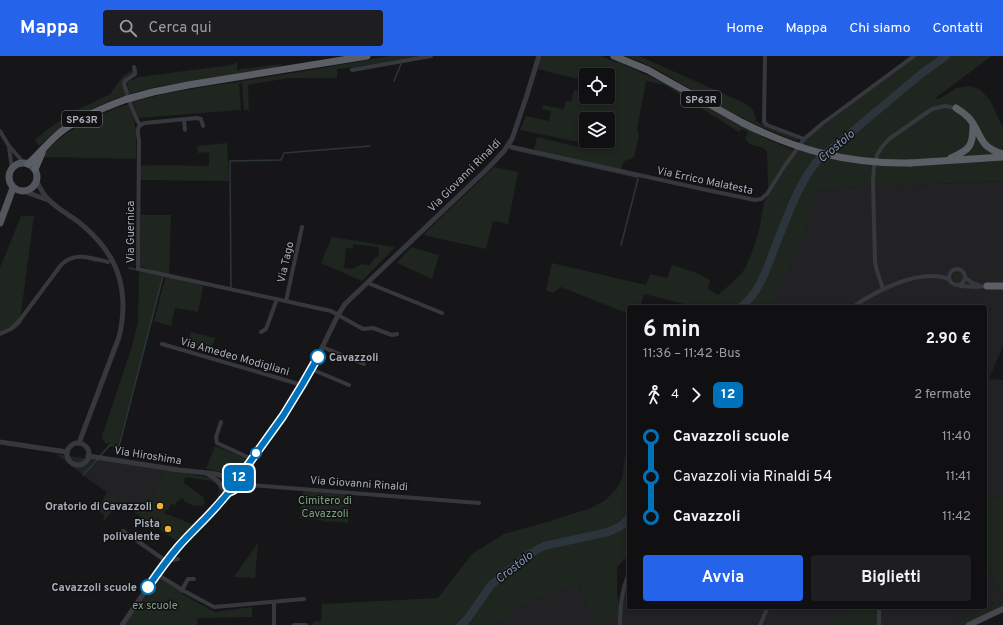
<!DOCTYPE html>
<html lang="it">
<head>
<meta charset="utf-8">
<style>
	body { margin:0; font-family:Overpass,sans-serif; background:#1e1e20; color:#f1f3f6; height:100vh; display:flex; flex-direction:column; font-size:15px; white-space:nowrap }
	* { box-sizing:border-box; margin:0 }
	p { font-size:13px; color:#9c9d9f }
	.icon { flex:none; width:22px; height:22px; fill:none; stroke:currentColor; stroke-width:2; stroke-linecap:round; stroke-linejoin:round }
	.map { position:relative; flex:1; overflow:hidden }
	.panel { position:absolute; left:627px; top:249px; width:360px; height:304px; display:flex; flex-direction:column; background:#101012; border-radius:4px; box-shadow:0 2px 6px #0003,0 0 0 1px #303032 }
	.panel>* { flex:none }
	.badge { padding:0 8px; border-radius:6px; font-size:14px; line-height:26px }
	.controls { position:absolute; left:579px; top:12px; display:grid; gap:8px }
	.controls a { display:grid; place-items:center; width:36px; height:36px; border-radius:4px; background:#101012; box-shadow:0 2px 6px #0003,0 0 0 1px #303032; font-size:20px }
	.map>.badge { position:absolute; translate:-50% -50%; box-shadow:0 0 0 2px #fff }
	.legs { display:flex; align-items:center; gap:6px; height:44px; padding:0 16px; font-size:13px }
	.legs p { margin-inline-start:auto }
	.head { display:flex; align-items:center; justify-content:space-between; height:68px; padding:0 16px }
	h1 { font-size:22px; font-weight:700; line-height:30px }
	.button { display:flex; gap:8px; margin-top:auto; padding:8px 16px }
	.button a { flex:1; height:46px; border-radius:4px; background:#2563eb; color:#fff; font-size:16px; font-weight:700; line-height:46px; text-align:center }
	.button a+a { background:#1e1e20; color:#f1f3f6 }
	ul { padding:0 16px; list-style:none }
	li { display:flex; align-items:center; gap:14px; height:40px; font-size:15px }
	li i { display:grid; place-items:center; width:6px; height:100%; margin:0 5px; background:currentColor }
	li i::after { content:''; width:10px; height:10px; margin:-5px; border:3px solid; border-radius:50%; background:#101012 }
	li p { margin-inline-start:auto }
	li:first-child i { background:linear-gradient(#0000 50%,currentColor 0) }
	li:last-child i { background:linear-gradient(currentColor 50%,#0000 0) }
	header { display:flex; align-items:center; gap:24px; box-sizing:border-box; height:56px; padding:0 20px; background:#2563eb; color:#fff }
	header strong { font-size:19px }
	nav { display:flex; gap:22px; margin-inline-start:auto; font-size:14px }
	.search { width:280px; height:36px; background:#1e1e20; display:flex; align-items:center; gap:10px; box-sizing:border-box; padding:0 14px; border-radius:4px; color:#9c9d9f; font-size:15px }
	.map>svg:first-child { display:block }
	.built { fill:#222225 }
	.green { fill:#1e261f; fill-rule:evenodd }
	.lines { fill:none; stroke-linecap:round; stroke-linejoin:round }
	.stream { stroke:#2c353c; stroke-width:1.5 }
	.river { stroke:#2c353c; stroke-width:8 }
	.minor { stroke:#37383d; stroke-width:4 }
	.tertiary { stroke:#37383d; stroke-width:5 }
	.secondary { stroke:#45474d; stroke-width:6 }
	.primary { stroke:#53555c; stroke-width:7 }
	.trunk { stroke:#5b5e65; stroke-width:7 }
	.trunk-bridge { stroke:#5b5e65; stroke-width:7 }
	.line-1-casing { stroke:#fff; stroke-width:9 }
	.line-1 { stroke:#0072bc; stroke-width:6 }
	.stop-1-dot { fill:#fff; stroke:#0072bc; stroke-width:2 }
	.poi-dot { fill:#f2b134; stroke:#111113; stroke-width:1.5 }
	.labels { text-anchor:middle; stroke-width:3; stroke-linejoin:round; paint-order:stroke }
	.shield { fill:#111113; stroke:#7b7e86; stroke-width:1 }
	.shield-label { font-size:10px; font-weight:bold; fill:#a8adb8 }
	.street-label { font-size:11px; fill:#a8adb8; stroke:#111113 }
	.stop-label { font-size:11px; font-weight:bold; fill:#a8adb8; stroke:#111113; text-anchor:start }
	.park-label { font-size:11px; fill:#7fa381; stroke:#111113 }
	.poi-label { font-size:11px; font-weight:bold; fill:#a8adb8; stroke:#111113; text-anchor:end }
	.water-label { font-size:12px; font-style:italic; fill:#7f9bb3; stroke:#111113 }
</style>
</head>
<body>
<header>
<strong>Mappa</strong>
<div class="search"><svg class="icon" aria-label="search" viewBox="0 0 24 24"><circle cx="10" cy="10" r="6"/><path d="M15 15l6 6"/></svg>Cerca qui</div>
<nav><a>Home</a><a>Mappa</a><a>Chi siamo</a><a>Contatti</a></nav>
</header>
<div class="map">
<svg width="1003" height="569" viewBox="0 0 1003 569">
	<rect width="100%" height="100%" fill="#161618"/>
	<g class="built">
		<path d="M 1003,125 L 1003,290 L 989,323 L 1003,324 L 1003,440 L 985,443 L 985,251 L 754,251 L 768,240 L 817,133 Z"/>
		<path d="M 96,404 L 166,414 L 158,431 L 138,459 L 83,419 Z"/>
		<path d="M 985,509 L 1003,537 L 1003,543 L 950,569 L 497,569 L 518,552 L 578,527 L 596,567 L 620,553 L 629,518 L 629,551 L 985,551 Z"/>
	</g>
	<g class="green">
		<path d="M 390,0 L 420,0 L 356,11 L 337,13 L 337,22 L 288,22 L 248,29 L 249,54 L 244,54 L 242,27 L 239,28 L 241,54 L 138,62 L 133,46 C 167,36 202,31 237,26 C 288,18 339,9 390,0 Z"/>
		<path d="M 543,0 L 600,0 L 622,8 L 658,24 L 740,69 L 763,81 L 793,94 L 771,131 L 768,131 L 767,95 L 763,92 L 750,88 L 745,83 L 748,76 L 742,73 L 739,76 L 665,29 L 646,25 L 637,73 L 639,79 L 634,101 L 623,106 L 621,115 L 534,94 L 537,81 L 587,93 L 588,88 L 520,74 L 526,60 L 549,65 L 551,55 L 542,53 L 543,49 L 564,53 L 566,45 L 571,46 L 574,34 L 580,35 L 582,24 L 538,13 L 541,2 ZM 586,19 L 608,19 L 608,41 L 586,41 ZM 586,63 L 608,63 L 608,85 L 586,85 Z"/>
		<path d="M 626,0 L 639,0 L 744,47 C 754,53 754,54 756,65 L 765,70 L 798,83 L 797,85 C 771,76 746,64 721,51 C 690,34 660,12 626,0 Z"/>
		<path d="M 915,0 L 992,0 L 934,43 L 941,42 L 956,32 L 970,30 L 979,33 L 990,44 L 1003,72 L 1003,125 L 817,133 L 814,140 L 817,142 L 780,233 L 767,251 L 697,251 L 644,238 L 640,251 L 629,251 L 629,258 L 561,231 L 553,237 L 546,234 L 552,207 L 646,229 L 650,218 L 667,222 L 672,209 L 697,217 L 710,224 L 708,233 L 718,239 L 736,223 L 742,217 L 747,208 L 751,199 L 759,175 L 764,146 L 803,85 Z"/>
		<path d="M 237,6 L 237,13 L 239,15 L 241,13 L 282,8 L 278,11 C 254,15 230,19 206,23 C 184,26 161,29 140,35 C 103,45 67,63 39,90 L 35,84 L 48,73 L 73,56 L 110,38 L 123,20 L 134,13 L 134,17 L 126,22 L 126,37 L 129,35 L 127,28 L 128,26 L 138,21 L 232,9 Z"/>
		<path d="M 129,48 L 134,63 L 136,75 L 136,103 L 45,101 L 44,96 C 56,86 68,75 82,68 C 96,60 113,53 129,48 Z"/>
		<path d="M 227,87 L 229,125 L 139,124 L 139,110 L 158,109 L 209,110 L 209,96 L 198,97 L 197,90 Z"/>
		<path d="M 494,111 L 518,116 L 508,168 L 493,165 L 486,193 L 423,179 Z"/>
		<path d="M 141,159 L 171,159 L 169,219 L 204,227 L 198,256 L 175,252 L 171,270 L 154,265 L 166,219 L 140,210 Z"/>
		<path d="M 21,160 L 34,160 L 20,264 L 17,268 L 0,277 L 0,212 Z"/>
		<path d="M 332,181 L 395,191 L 362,225 L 321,207 ZM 353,188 L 378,191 L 379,200 L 374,202 L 370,209 L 360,208 L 360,210 L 356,210 L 355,213 L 344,212 L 346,192 L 353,193 Z"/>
		<path d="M 411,191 L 439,199 L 432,223 L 397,207 Z"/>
		<path d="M 139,216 L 163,220 L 118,389 L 105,387 L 102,382 L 103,377 L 132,290 L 138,266 Z"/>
		<circle cx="958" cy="221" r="5"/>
		<path d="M 191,276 L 215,282 L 213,289 L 211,289 L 209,294 L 192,290 L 193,286 L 188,285 Z"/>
		<path d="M 629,371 L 629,499 L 617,511 L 617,537 L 620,553 L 620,561 L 596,568 L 578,527 L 518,552 L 497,569 L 313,569 L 313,566 L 321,565 L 322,548 L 438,542 L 472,498 L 504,478 L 547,466 L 591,452 L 604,445 L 613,437 L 616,434 L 622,423 Z"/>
		<path d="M 215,390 L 245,402 L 246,405 C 234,421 223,416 206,413 Z"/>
		<path d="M 56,398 L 96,404 L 83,419 Z"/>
		<path d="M 166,414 L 206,421 L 214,423 L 221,430 C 221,443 213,449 205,458 L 204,457 L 217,443 L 219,434 L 218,429 L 211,425 L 185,421 L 184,427 L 203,441 L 205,447 L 201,450 L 195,449 L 194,450 L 184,445 L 183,442 L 180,443 L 180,444 L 177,445 L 175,449 L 171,448 L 168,454 L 166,454 L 164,457 L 192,468 L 200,461 L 201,462 L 178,486 L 138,459 L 158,431 Z"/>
		<circle cx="230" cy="428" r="4.5"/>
		<path d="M 303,435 L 350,439 L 348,467 L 329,465 L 328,466 L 322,465 L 322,464 L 300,462 Z"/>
		<path d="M 107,436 L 120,445 L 104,465 L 103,464 L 104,459 L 97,454 Z"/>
		<path d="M 1003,440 L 1003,537 L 985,509 L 985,443 Z"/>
		<path d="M 258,487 L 255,522 L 234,521 Z"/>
		<path d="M 157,518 L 184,535 L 182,538 L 215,556 L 252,551 L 252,561 L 198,562 L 197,569 L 122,569 Z"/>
		<path d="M 1003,543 L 1003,553 L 969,569 L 950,569 Z"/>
		<path d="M 850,551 L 884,551 L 884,569 L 830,569 L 850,556 Z"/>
	</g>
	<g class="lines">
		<g class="stream">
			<path d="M 394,25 L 401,8"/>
			<path d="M 511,93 L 637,121 L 638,123 L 621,189"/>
			<path d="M 88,203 L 96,205"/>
			<path d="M 129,212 L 138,214"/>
			<path d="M 231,233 L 230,105 L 281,104 L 284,97 L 370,90"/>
			<path d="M 15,272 L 21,266"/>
			<path d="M 100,400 L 110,389 L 119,390 L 163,220"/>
			<path d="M 83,419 L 98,403"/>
		</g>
		<g class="river">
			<path d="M 741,251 C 760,236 767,212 775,191 C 787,162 797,130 817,105 L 921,18 L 946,0"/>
			<path d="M 461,569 L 468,562 L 491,529 L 526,500 L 544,490 L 608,476 L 621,470 L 629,462"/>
		</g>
		<g class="minor">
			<path d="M 765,0 L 764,66 L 767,69 L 804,83"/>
			<path d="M 352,14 L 431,0"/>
			<path d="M 127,37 L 124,28 L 125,25 L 135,18 L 135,15 L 134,11"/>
			<path d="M 130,47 L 137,64 L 140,69"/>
			<path d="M 184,63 L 185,74"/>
			<path d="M 203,70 L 201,63 L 197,62 L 145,67 C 135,70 138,76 139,85 L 138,213 L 331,255 L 363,273 L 373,272 L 392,279 L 397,278"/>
			<path d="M 0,75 L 9,90 L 24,107"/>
			<path d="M 508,90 L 702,133 L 755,144 L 761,143 L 767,138 L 784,111 L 804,83 L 823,67 L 914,0"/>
			<path d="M 9,91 L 12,113"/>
			<circle cx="957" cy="221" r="8"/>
			<path d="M 966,222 L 972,227 L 979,229"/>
			<path d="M 368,227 L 442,257"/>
			<path d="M 960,230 L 975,231 L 987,230"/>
			<path d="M 883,233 L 877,215 L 875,206 L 873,125 L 874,111 L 877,99 L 882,91 L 889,83 L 932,53 L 945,50 L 956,52"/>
			<path d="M 286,245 L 302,171"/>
			<path d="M 853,251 C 877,234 920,212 949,223"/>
			<path d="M 261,276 L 266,273 L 277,243"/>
			<path d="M 0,278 L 11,273 L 20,264 L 61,209 C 74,195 92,202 108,206"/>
			<path d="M 162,288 L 302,329"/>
			<path d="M 322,291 L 364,308"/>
			<path d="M 311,313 L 349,329"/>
			<path d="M 221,366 L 216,381 L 217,387 L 252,403"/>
			<path d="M 238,428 L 479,447"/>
			<path d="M 123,475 L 166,505 L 178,503"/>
			<path d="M 157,518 L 184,535 L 214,551 L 304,543"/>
			<path d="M 182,534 L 188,523 L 194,523"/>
			<path d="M 274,546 L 274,569"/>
			<path d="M 879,551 L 879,569"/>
			<path d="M 294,569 L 306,569"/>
			<path d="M 620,569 C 620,552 621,534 629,518"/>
			<path d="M 760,569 L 768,551"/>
		</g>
		<g class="tertiary">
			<path d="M 37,126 C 40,132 43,138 48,143 C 57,153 70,159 80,167 C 92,177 106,192 113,206 C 125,229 125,257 119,281 L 79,387"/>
			<path d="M 26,136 L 48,144"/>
			<path d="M 0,386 L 67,396"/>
			<circle cx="78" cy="398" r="11"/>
			<path d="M 88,400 L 179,414 L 217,418 L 225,421"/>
			<path d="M 208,418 C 216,422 220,426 224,434 L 230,436"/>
			<path d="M 237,424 L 283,360 L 302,329 L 312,312 L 338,259 L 345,248 L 488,112 L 504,95 L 512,83 L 526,42 L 539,0"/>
			<path d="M 122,569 L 157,518 L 178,490 L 213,454 L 230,436 L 236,433 L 238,430 L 238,426 L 236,422 L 233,420"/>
		</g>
		<path class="secondary" d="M 969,569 L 1003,553"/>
		<g class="primary">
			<circle cx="23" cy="121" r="14"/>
			<path d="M 0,167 L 13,132"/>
		</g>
		<g class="trunk">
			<path d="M 614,0 L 648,14 L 673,28 L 743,67"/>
			<path d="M 131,42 L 153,36 L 188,29 L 367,0"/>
			<path d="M 956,52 C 961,55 965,58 969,62 C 983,79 977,90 1003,98"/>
			<path d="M 951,102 C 969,94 973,91 973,70"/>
			<path d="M 910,107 L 1003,101"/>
			<path d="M 28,108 C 38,99 47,88 56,80 C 74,63 105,51 127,43"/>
			<path d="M 35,113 L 42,97"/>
			<path d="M 987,230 L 1003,230"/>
		</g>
		<g class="trunk-bridge">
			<path d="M 127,43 L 131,42"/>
			<path d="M 743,67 C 799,95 848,108 910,107"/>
		</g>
	</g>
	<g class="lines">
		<g class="line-1-casing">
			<path id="line-1" d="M 148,531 C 157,518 167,504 178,491 C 192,475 208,461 222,444 C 224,442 226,439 228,437 C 234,433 240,435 237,424 L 283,360 L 302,329 L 318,301"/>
		</g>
		<use href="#line-1" class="line-1"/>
	</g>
	<g class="stop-1-dot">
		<circle cx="318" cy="301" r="7"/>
		<circle cx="256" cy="397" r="5"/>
		<circle cx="148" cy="531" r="7"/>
	</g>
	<g class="poi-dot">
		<circle cx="160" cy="450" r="4"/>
		<circle cx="168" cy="473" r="4"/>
	</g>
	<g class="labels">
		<g class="shield">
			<rect x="681" y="35" width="40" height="16" rx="3"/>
			<rect x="62" y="55" width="40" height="16" rx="3"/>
		</g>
		<g class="shield-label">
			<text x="701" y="47">SP63R</text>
			<text x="82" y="67">SP63R</text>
		</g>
		<g class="street-label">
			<text transform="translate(464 119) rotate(-45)" y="4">Via Giovanni Rinaldi</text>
			<text transform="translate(705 124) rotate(12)" y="4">Via Errico Malatesta</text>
			<text transform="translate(130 176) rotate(-90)" y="4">Via Guernica</text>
			<text transform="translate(285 206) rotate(-77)" y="4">Via Tago</text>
			<text transform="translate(235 300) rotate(16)" y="4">Via Amedeo Modigliani</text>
			<text transform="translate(148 399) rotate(9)" y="4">Via Hiroshima</text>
			<text transform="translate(359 427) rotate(4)" y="4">Via Giovanni Rinaldi</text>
		</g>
		<g class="stop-label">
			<text x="329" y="305">Cavazzoli</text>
			<text x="137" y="535" text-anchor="end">Cavazzoli scuole</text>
		</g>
		<g class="park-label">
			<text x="325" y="448">Cimitero di<tspan x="325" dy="13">Cavazzoli</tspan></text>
			<text x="155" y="553">ex scuole</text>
		</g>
		<g class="poi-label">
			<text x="152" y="454">Oratorio di Cavazzoli</text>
			<text x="160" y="471">Pista<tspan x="160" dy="13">polivalente</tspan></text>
		</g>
		<g class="water-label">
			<text transform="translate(836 90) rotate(-40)" y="4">Crostolo</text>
			<text transform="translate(514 511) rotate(-38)" y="4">Crostolo</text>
		</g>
	</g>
</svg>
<div class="controls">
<a><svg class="icon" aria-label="locate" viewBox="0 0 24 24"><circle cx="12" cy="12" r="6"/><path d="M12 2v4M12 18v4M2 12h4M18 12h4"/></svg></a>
<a><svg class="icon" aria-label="layers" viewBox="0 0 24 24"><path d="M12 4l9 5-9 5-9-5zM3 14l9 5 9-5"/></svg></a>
</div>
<b class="badge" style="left:239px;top:422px;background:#0072bc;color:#fff">12</b>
<section class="panel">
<div class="head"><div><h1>6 min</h1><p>11:36 – 11:42 · Bus</p></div><b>2.90 €</b></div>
<div class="legs"><svg class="icon" aria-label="walk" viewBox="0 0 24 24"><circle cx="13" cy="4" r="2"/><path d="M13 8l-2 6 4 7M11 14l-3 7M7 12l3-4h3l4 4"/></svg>4<svg class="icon" aria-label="forward" viewBox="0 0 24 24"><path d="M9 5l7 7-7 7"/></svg><b class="badge" style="background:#0072bc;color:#fff">12</b><p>2 fermate</p></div>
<ul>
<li><i style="color:#0072bc"></i><b>Cavazzoli scuole</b><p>11:40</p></li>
<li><i style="color:#0072bc"></i><span>Cavazzoli via Rinaldi 54</span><p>11:41</p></li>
<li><i style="color:#0072bc"></i><b>Cavazzoli</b><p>11:42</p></li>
</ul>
<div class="button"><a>Avvia</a><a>Biglietti</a></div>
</section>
</div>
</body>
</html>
